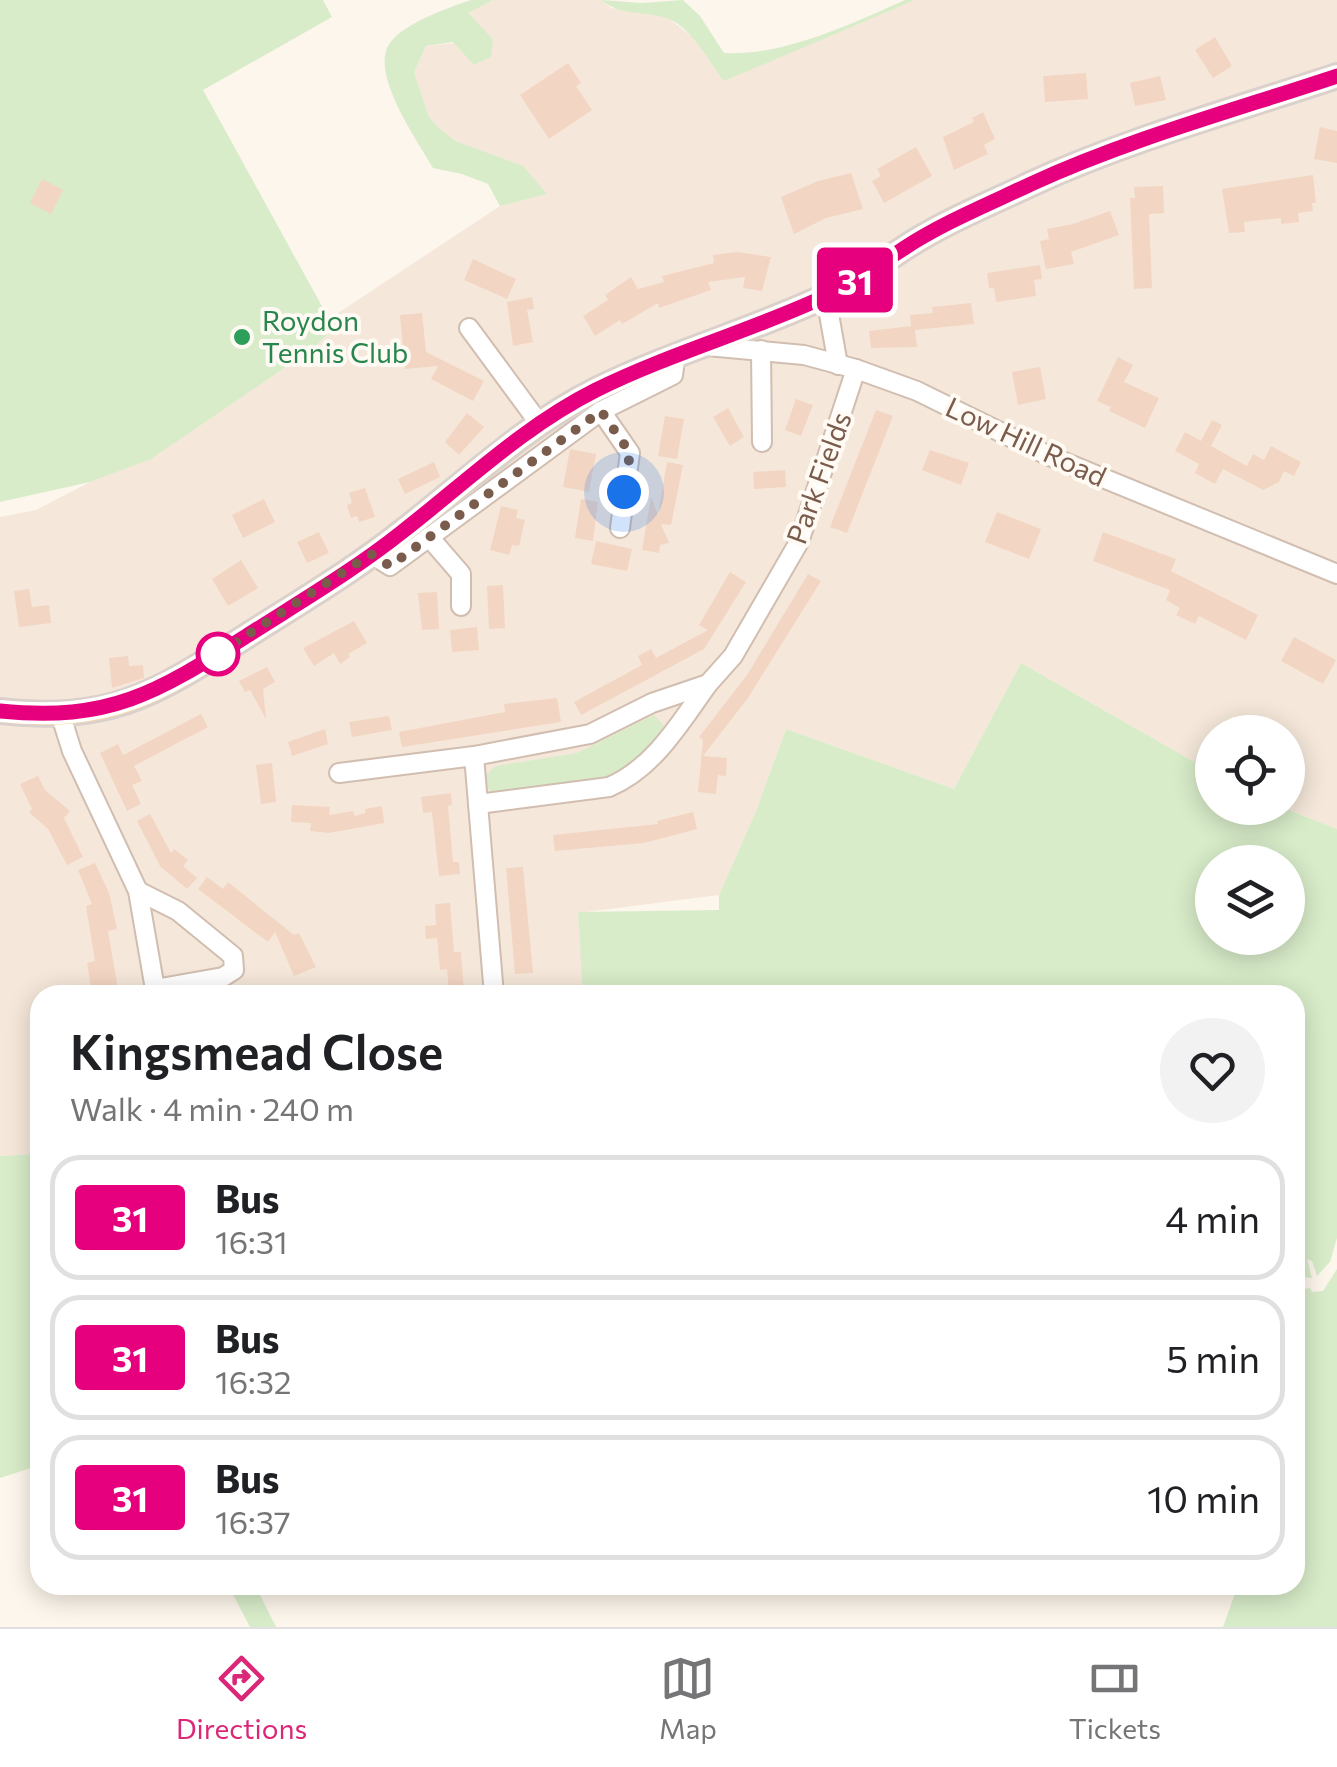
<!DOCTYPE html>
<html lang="en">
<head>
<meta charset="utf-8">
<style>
	body { margin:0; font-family:Commissioner,sans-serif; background:#f2f2f2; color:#202124; height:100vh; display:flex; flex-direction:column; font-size:38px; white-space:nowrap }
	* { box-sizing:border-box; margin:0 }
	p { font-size:32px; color:#757577 }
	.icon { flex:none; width:55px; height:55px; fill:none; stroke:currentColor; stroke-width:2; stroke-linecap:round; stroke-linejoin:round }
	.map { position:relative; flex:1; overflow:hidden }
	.sheet { position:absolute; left:30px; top:985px; width:1275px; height:610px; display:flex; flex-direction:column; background:#fff; border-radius:30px; box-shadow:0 5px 25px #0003 }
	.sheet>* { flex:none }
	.badge { padding:0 20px; border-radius:8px; font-size:35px; line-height:65px }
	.controls { position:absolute; left:1195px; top:715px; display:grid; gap:20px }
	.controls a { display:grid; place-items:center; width:110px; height:110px; border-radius:50%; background:#fff; box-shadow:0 5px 25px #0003; font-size:50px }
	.you { position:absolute; width:50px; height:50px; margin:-25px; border:8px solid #fff; border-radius:50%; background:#1a73e8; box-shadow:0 0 0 15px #1a73e833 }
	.map>.badge { position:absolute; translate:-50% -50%; box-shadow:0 0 0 5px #fff }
	.round { display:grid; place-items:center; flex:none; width:105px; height:105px; border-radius:52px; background:#f2f2f2 }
	.headline { display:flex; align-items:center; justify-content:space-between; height:170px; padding:0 40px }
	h1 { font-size:48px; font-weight:600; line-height:75px }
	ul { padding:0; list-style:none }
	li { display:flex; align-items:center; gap:30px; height:125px; margin:0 20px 15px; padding:0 20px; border:5px solid #e0e0e0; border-radius:30px }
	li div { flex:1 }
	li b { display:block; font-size:38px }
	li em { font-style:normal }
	li .badge { min-width:110px; font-weight:700; text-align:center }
	.menu { display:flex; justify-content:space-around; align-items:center; height:140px; border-top:2px solid #e0e0e0; background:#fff; font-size:28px; color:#757577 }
	.menu a { display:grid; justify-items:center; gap:5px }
	.menu .current { color:#db2777 }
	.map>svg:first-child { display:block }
	.residential { fill:#f5e8da }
	.green { fill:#d8ecc9; fill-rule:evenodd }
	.building { fill:#f3d5c3 }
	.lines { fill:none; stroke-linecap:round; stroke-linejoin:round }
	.minor-casing { stroke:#d1beb0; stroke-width:22 }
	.major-casing { stroke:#dad1cd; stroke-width:28 }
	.minor { stroke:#fff; stroke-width:18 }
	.major { stroke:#fbd9a5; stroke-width:22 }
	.line-casing { stroke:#fff; stroke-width:22 }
	.line { stroke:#e6007e; stroke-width:15 }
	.walk { stroke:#7a5c4d; stroke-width:10; stroke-dasharray:0 18 }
	.leisure-dot { fill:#2e9e5b; stroke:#fffaf3; stroke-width:4 }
	.stop-dot { fill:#fff; stroke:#e6007e; stroke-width:5 }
	.labels { text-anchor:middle; stroke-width:8; stroke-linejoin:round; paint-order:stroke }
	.leisure-label { font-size:28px; fill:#27864d; stroke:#fffaf3; text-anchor:start }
	.street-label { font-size:28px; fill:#7a5c4d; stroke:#fffaf3 }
</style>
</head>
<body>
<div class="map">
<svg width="1337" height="1627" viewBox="0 0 1337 1627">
	<rect width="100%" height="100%" fill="#fdf6ec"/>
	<path class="residential" d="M 493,0 L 601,0 L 611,8 L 667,17 L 695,39 L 724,80 L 915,0 L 1337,0 L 1337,829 L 1284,808 L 1288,808 L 1288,732 L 1212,732 L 1212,772 L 1021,663 L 954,789 L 786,729 L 756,811 L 719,895 L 578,913 L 584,995 L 40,995 L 40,1160 L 38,1155 L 0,1156 L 0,517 L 36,510 L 90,482 L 151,458 L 315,347 L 327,335 L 329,319 L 500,206 L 546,194 L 522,166 L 456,141 L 441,130 L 429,117 L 414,72 L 426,46 L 493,39 L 467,13 Z"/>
	<g class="green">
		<path d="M 0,0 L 323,0 L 332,17 L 203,90 L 329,319 L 327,335 L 315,347 L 151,459 L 90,482 L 0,502 Z"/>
		<path d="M 471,0 L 493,0 L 468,13 L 493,39 L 491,57 L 474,65 L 453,42 L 426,46 L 414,72 L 429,117 L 441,130 L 456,141 L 523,166 L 547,194 L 500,206 L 488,184 L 462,174 L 433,168 C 417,140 372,77 388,46 C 400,24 448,8 471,0 Z"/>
		<path d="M 601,0 L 642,3 L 683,0 L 700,16 L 724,53 C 781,57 854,23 905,0 L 915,0 L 724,81 C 707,60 691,24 663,17 C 641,11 619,15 601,0 Z"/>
		<path d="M 1021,663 L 1212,772 L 1212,808 L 1284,808 L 1337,829 L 1337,1238 L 1330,1262 L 1317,1276 L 1312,1261 L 1307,1259 L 1312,1278 L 1295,1276 L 1295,1004 L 1303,1007 L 1295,1002 L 1295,995 L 1280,995 L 1260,986 L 1275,995 L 583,995 L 578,912 L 719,910 L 719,895 L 756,811 L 786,729 L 954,789 ZM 1212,862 L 1288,862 L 1288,938 L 1212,938 Z"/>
		<path d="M 654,715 L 667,729 L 626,780 L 495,796 L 485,785 L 486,775 L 496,766 L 577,753 Z"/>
		<path d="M 39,1154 L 40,1465 L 0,1478 L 0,1156 Z"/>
		<path d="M 1337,1269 L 1337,1627 L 1223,1627 L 1238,1585 L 1295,1585 L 1295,1348 L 1304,1289 L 1310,1288 L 1312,1292 L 1323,1291 Z"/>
		<path d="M 228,1585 L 255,1585 L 276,1627 L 250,1627 Z"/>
	</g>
	<g class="building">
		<path d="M 1215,37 L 1232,66 L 1213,78 L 1195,50 Z"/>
		<path d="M 568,63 L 581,83 L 576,86 L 592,110 L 549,139 L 520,95 Z"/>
		<path d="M 1086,73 L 1088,99 L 1045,102 L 1043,76 Z"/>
		<path d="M 1160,76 L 1166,100 L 1135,106 L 1130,83 Z"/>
		<path d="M 983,112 L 995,139 L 984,145 L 988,154 L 954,170 L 943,137 L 974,122 L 972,118 Z"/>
		<path d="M 1320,127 L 1337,131 L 1337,163 L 1314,159 Z"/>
		<path d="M 916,147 L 932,176 L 884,203 L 872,181 L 881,176 L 877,169 Z"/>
		<path d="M 851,173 L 863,209 L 826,218 L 794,234 L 781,197 L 818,181 Z"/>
		<path d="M 1313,175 L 1316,203 L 1312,203 L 1313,211 L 1298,213 L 1299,222 L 1281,224 L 1281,218 L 1244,222 L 1245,232 L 1229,233 L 1222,189 Z"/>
		<path d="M 42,179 L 63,190 L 51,214 L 30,203 Z"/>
		<path d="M 1163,186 L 1164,213 L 1149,214 L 1152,288 L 1134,289 L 1130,198 L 1135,198 L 1134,187 Z"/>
		<path d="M 1110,211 L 1119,235 L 1071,252 L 1074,264 L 1046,269 L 1040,241 L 1049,239 L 1047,229 L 1073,224 Z"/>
		<path d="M 737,252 L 771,257 L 762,291 L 743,288 L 745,277 L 708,282 L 711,290 L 659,308 L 658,303 L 622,324 L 620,320 L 595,336 L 583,316 L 608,300 L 605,295 L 631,277 L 638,289 L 664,282 L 662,276 L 714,263 L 713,255 Z"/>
		<path d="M 473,259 L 516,279 L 507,299 L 464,280 Z"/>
		<path d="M 1040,265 L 1042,279 L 1034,280 L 1036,296 L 996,302 L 994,288 L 989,288 L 987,273 Z"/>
		<path d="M 532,297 L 534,309 L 527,310 L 533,342 L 513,346 L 507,302 Z"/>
		<path d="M 971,303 L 974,324 L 915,330 L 917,347 L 871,348 L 869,331 L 911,326 L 910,315 L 933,313 L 932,307 Z"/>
		<path d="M 422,313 L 426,352 L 484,381 L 473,401 L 431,379 L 438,366 L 405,369 L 400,315 Z"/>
		<path d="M 1118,357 L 1133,365 L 1124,382 L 1159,398 L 1145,428 L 1109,411 L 1111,407 L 1097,401 Z"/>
		<path d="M 1040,367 L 1046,399 L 1018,405 L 1012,372 Z"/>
		<path d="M 796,399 L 813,405 L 801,436 L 785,430 Z"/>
		<path d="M 728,408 L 744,437 L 730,446 L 713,417 Z"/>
		<path d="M 876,410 L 893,416 L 847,533 L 830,527 Z"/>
		<path d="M 467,413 L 484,427 L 459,455 L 445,442 Z"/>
		<path d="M 665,416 L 684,419 L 677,459 L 658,456 Z"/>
		<path d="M 1212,420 L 1222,425 L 1211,446 L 1247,466 L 1253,454 L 1264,460 L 1271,446 L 1301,462 L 1294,476 L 1284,471 L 1279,482 L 1263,490 L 1223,469 L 1215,484 L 1195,473 L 1199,464 L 1175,451 L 1185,432 L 1201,441 Z"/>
		<path d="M 570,449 L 596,454 L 589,492 L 563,487 Z"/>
		<path d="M 930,450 L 969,463 L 961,485 L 922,470 Z"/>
		<path d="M 434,462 L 440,477 L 405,494 L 398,479 Z"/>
		<path d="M 667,462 L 683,465 L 671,525 L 661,524 L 669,543 L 660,545 L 659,553 L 642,550 L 651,497 L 658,515 Z"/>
		<path d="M 785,470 L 786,487 L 754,489 L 753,472 Z"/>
		<path d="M 365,488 L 375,517 L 359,522 L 357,516 L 351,518 L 347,505 L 352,503 L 349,493 Z"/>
		<path d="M 264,499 L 275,522 L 243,538 L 232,515 Z"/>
		<path d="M 581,499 L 598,502 L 593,541 L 575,538 Z"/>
		<path d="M 501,506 L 518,510 L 516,518 L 525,520 L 519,546 L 512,545 L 509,555 L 490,550 Z"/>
		<path d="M 997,512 L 1041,529 L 1029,559 L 985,542 Z"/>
		<path d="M 319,532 L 329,553 L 307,563 L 297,542 Z"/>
		<path d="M 1103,532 L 1176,559 L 1171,571 L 1258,615 L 1246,640 L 1199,616 L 1195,624 L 1176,615 L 1180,608 L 1166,600 L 1170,590 L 1093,561 Z"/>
		<path d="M 596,541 L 632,549 L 627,571 L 591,564 Z"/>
		<path d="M 241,560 L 258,588 L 228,606 L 212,579 Z"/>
		<path d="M 730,572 L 746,582 L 704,649 L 581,715 L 574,702 L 642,665 L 638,656 L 651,649 L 656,658 L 708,630 L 699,625 Z"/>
		<path d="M 808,574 L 821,581 L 748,698 L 703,756 L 727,758 L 726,776 L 718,775 L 716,794 L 698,792 L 703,740 L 699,737 L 747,675 Z"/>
		<path d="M 503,585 L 505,628 L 489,629 L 487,586 Z"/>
		<path d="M 29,589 L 32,607 L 49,605 L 51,623 L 19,627 L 14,591 Z"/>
		<path d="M 437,592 L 439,629 L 422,630 L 418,593 Z"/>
		<path d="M 354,621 L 367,643 L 348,654 L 350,657 L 340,664 L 334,653 L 314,666 L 303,648 Z"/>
		<path d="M 477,627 L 479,650 L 452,652 L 450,630 Z"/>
		<path d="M 1294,637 L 1336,660 L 1323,684 L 1281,661 Z"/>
		<path d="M 128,656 L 129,666 L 143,665 L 144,678 L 112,688 L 109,658 Z"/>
		<path d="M 267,667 L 275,682 L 263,689 L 266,719 L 250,690 L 245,692 L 239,681 Z"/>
		<path d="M 557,698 L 561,722 L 402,747 L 399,732 L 505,712 L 504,704 Z"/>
		<path d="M 201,714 L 208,727 L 134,766 L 142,781 L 132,785 L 141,804 L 127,811 L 100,753 L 118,744 L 123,755 Z"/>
		<path d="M 389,716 L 392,730 L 352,737 L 349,722 Z"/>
		<path d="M 325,729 L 328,744 L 292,756 L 288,742 Z"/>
		<path d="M 272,763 L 276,802 L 261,804 L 256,765 Z"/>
		<path d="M 38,776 L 45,790 L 70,811 L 64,818 L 83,857 L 67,865 L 48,829 L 29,812 L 32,809 L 20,784 Z"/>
		<path d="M 451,793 L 452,805 L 448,806 L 453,862 L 459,862 L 460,874 L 439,876 L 432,812 L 423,813 L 421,797 Z"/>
		<path d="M 292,805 L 330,807 L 329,815 L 353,811 L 355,816 L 365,813 L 365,809 L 382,806 L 384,823 L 329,833 L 310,831 L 311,823 L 291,822 Z"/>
		<path d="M 693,812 L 697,829 L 644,843 L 555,851 L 553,835 L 658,824 L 657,821 Z"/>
		<path d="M 150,814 L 171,853 L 174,849 L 188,860 L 183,866 L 197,878 L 187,889 L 160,866 L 137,821 Z"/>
		<path d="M 95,863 L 109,893 L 117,929 L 108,931 L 119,995 L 101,995 L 100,987 L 91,988 L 87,963 L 95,961 L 86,906 L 92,904 L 78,870 Z"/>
		<path d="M 523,867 L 533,973 L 515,974 L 506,868 Z"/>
		<path d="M 207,877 L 223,889 L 228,882 L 294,935 L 299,933 L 316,967 L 294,976 L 275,932 L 268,942 L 198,889 Z"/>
		<path d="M 450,903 L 454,952 L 461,952 L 464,992 L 449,993 L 447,969 L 440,970 L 437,938 L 426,939 L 425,926 L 436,925 L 435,904 Z"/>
	</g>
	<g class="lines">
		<g class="minor-casing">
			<g id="minor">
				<path d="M 826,297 L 838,365"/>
				<path d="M 469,328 L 539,423"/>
				<path d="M 707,346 L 804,355 L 856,369 L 917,391 L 1047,455 L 1337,574"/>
				<path d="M 761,350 L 762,442"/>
				<path d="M 620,528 L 630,453 L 601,411 L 673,375 L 676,353"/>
				<path d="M 429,537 L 461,574 L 461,606"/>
				<path d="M 371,554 L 390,566 L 601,411"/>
				<path d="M 60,713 L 72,751 L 138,891 L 156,995"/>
				<path d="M 474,756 L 494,995"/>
				<path d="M 339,773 L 474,756 L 590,734 L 652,703 L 708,684 L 733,656 L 799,542 L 856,369"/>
				<path d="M 478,804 L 609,787 C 654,768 680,723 708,684"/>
				<path d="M 138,891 L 178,911 L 233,956 L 234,970 L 223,977 L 155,989"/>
			</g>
		</g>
		<g class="major-casing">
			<path id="major" d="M 0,711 C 113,723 154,694 245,637 C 298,603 353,571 402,532 C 466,483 524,426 596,390 C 671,353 751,331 826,296 C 854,283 878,265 903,249 C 942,223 989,204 1031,184 C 1129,139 1235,110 1337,76"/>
		</g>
		<use href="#minor" class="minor"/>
		<use href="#major" class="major"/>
	</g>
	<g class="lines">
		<g class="line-casing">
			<path id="line" d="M 0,711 C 110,722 156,693 245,637 C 298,603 353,571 402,532 C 465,483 524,426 596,390 C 671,353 751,331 826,296 C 854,283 878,265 903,249 C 940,224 991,203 1031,184 C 1129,139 1235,110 1337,76"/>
		</g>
		<use href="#line" class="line"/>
		<path class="walk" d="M 218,654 L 212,658 L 371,554 L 390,566 L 601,411 L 630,453 L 624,492"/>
	</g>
	<circle class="leisure-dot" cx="242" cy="337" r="10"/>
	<circle class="stop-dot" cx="218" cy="654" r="20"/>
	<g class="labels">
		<g class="leisure-label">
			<text x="262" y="331">Roydon<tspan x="262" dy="32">Tennis Club</tspan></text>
		</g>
		<g class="street-label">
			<text transform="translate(1026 442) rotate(25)" y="10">Low Hill Road</text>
			<text transform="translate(819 478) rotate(-70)" y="10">Park Fields</text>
		</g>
	</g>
</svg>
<div class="controls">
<a><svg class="icon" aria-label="locate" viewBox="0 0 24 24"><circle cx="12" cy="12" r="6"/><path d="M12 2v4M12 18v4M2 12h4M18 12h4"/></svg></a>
<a><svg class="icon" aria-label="layers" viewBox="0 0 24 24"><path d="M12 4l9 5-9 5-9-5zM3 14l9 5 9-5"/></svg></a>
</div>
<div class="you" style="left:624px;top:492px"></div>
<b class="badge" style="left:855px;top:280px;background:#e6007e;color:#fff">31</b>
<section class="sheet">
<div class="headline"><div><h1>Kingsmead Close</h1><p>Walk · 4 min · 240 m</p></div><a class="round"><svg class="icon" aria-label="heart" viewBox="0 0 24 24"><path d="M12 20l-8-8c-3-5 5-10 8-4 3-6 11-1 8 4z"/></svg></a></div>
<ul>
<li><span class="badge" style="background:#e6007e;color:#fff">31</span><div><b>Bus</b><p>16:31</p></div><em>4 min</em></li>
<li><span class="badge" style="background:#e6007e;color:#fff">31</span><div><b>Bus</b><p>16:32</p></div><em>5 min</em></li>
<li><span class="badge" style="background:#e6007e;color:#fff">31</span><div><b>Bus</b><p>16:37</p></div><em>10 min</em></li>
</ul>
</section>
</div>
<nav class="menu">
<a class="current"><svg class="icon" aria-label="directions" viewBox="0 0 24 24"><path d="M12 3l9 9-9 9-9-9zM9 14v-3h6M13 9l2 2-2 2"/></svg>Directions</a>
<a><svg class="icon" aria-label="map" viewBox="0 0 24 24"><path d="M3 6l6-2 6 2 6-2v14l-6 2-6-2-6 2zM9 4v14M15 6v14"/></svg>Map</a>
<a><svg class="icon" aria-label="tickets" viewBox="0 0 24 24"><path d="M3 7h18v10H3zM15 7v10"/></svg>Tickets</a>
</nav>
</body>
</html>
